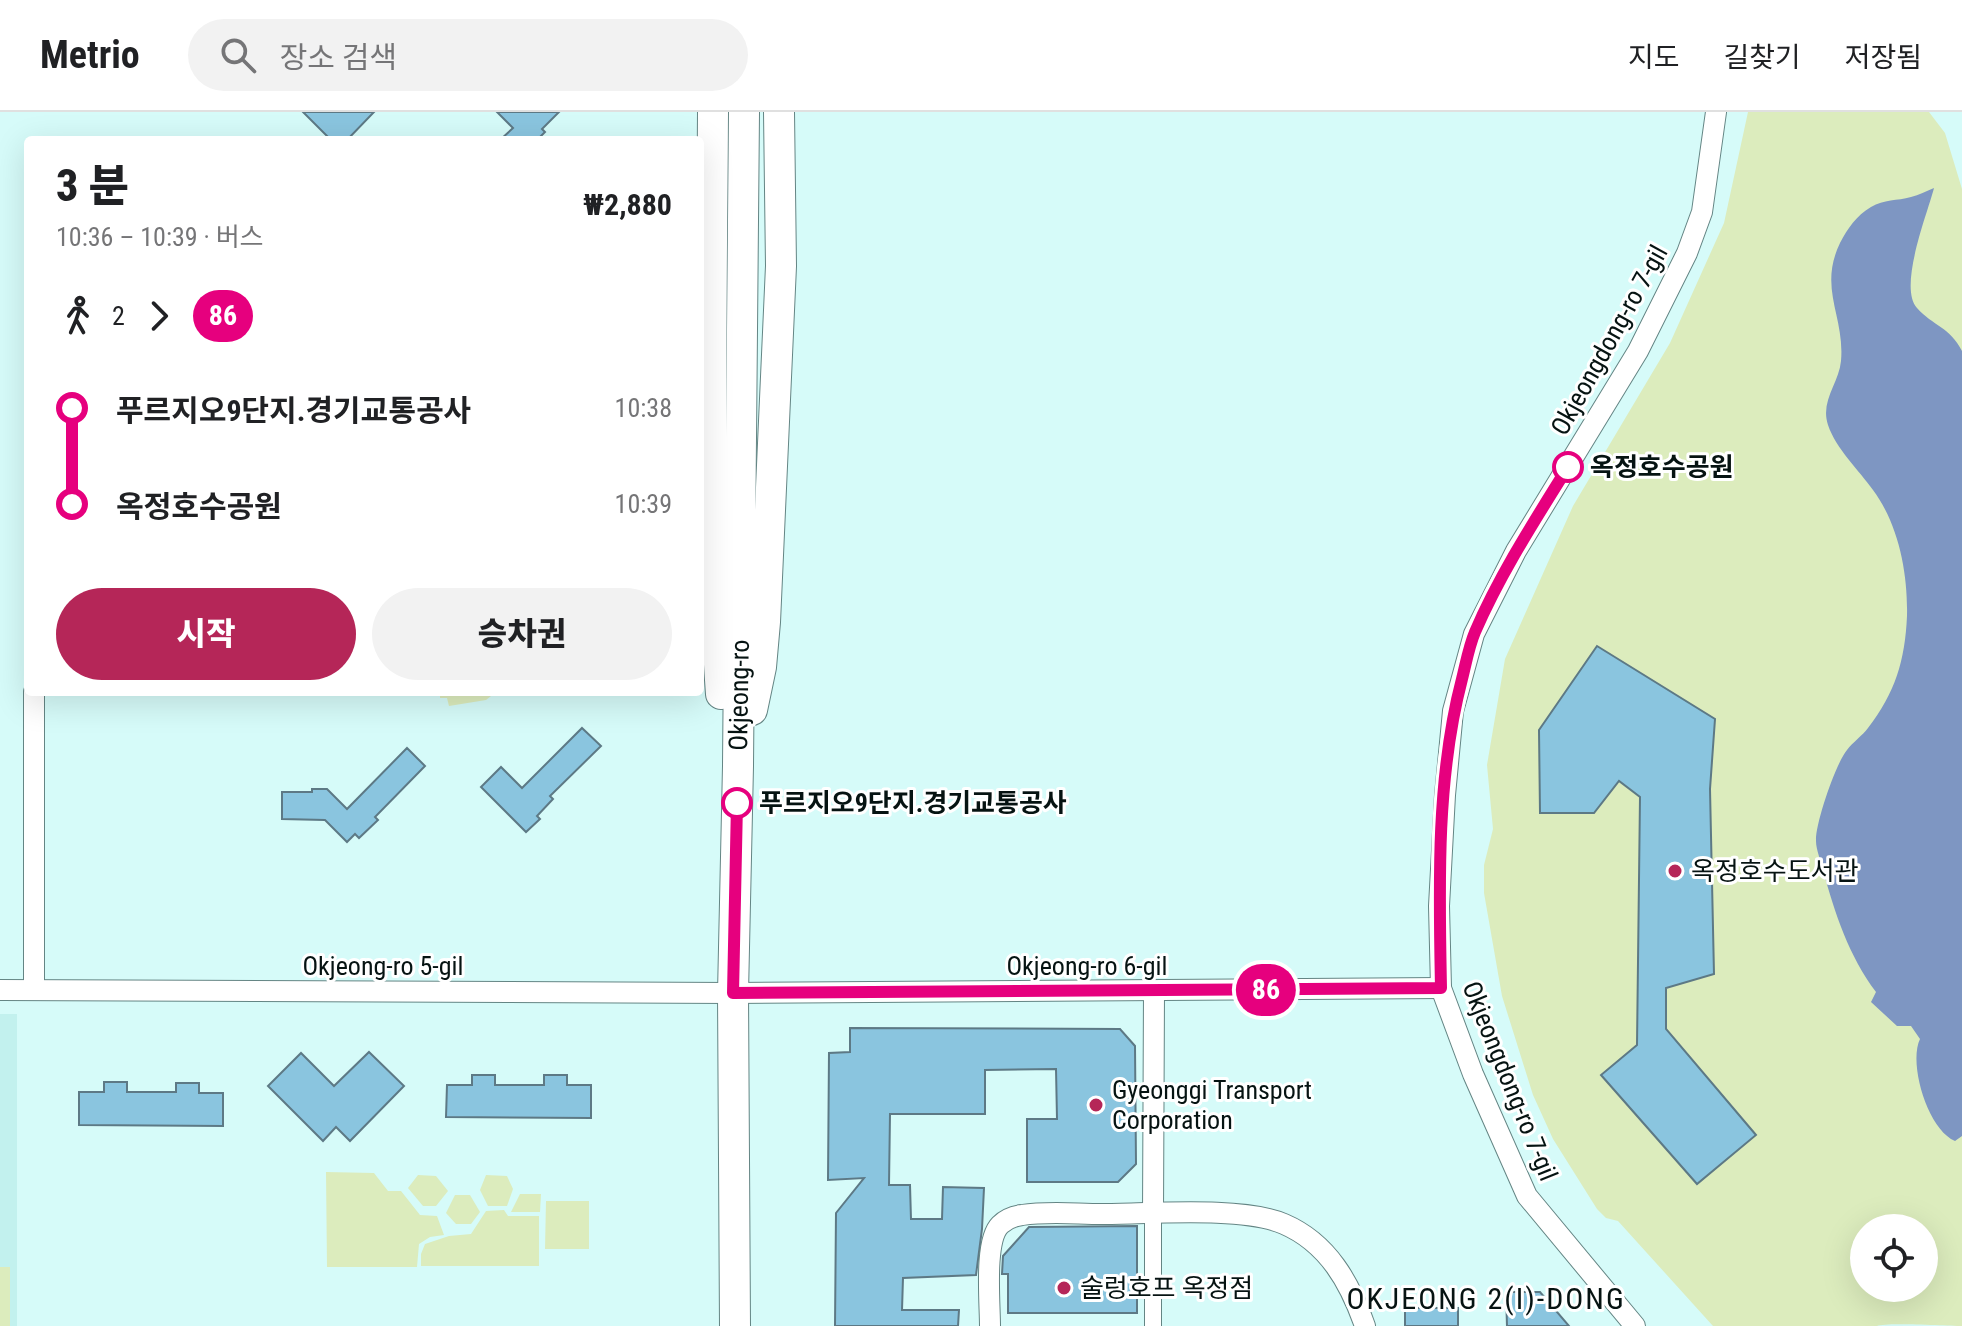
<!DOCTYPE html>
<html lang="ko">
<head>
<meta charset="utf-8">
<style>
	body { margin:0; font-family:"Roboto Condensed","Noto Sans KR",sans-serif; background:#f2f2f2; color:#202124; height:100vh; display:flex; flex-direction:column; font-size:30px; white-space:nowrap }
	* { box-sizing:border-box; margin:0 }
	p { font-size:26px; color:#757577 }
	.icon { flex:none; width:44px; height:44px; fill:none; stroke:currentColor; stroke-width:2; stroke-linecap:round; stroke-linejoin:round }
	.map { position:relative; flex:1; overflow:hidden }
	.sheet { position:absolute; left:24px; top:24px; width:680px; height:560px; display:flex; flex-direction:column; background:#fff; border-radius:8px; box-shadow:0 8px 32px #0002 }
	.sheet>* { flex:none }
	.badge { padding:0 16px; border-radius:26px; font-size:28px; line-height:52px }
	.fabs { position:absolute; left:1850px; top:1102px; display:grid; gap:16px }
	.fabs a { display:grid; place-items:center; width:88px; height:88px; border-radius:50%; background:#fff; box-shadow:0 8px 32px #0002; font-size:40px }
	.map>.badge { position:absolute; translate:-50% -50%; box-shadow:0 0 0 4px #fff }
	.legs { display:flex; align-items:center; gap:12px; height:88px; padding:0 32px; font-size:26px }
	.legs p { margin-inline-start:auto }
	.overview { display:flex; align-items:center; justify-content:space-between; height:136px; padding:0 32px }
	h1 { font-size:44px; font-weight:800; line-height:60px }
	.button { display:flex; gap:16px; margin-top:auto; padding:16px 32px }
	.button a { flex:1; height:92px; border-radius:48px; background:#b52658; color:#fff; font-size:32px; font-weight:800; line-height:92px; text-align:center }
	.button a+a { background:#f2f2f2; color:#202124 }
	ul { padding:0 32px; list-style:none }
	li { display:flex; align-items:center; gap:28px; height:96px; font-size:30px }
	li i { display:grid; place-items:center; width:12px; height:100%; margin:0 10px; background:currentColor }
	li i::after { content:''; width:20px; height:20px; margin:-10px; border:6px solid; border-radius:50%; background:#fff }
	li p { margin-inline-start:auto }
	li:first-child i { background:linear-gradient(#0000 50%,currentColor 0) }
	li:last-child i { background:linear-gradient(currentColor 50%,#0000 0) }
	header { display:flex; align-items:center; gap:48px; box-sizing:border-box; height:112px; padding:0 40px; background:#fff; border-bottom:2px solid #e0e0e0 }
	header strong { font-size:38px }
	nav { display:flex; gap:44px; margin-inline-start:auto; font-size:28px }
	.search { width:560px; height:72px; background:#f2f2f2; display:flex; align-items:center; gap:20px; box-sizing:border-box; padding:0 28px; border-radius:44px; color:#757577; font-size:30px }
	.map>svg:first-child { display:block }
	.built { fill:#c2f1ee }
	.green { fill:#dcecbd; fill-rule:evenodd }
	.water { fill:#7e96c2 }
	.building { fill:#8ac5df; stroke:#5d7985; stroke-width:2 }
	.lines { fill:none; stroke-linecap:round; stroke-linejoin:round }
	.pedestrian-casing { stroke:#648584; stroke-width:18 }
	.minor-casing { stroke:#648584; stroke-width:22 }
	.secondary-casing { stroke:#648584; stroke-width:32 }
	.pedestrian { stroke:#fff; stroke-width:16 }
	.minor { stroke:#fff; stroke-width:20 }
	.secondary { stroke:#fff; stroke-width:30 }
	.line-1-casing { stroke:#fff; stroke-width:18 }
	.line-1 { stroke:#e6007e; stroke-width:12 }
	.stop-1-dot { fill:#fff; stroke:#e6007e; stroke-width:4 }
	.poi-dot { fill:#b52658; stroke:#fff; stroke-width:3 }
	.labels { text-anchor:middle; stroke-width:6; stroke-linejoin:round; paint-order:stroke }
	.street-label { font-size:26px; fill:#061312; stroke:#fff }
	.stop-label { font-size:26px; font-weight:bold; fill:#061312; stroke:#fff; text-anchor:start }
	.poi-label { font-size:26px; fill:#061312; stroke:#fff; text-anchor:start }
	.quarter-label { font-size:30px; letter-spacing:2px; fill:#061312; stroke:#fff }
</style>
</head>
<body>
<header>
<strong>Metrio</strong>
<div class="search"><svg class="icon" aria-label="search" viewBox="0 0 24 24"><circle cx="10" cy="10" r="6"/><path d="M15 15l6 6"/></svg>장소 검색</div>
<nav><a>지도</a><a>길찾기</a><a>저장됨</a></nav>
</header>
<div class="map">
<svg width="1962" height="1214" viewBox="0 0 1962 1214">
	<rect width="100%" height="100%" fill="#d6fbf9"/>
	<rect class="built" x="0" y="902" width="17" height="312"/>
	<g class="green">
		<path d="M 1748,0 L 1929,0 L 1945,21 L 1962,77 L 1962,1214 C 1946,1214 1886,1210 1877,1214 L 1713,1214 L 1618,1109 L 1606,1106 L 1597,1097 L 1553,1027 L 1533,983 L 1502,884 L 1484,781 L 1484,753 L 1493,717 L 1487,653 L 1505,547 L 1573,394 L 1670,231 L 1724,111 ZM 1864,1116 L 1924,1116 L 1924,1176 L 1864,1176 Z"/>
		<path d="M 440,580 L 496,580 L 486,588 L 449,594 L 447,586 L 440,586 Z"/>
		<path d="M 326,1060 L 374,1061 L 388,1079 L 401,1079 L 420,1103 L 437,1104 L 444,1123 L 430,1125 L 419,1132 L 417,1155 L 327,1155 Z"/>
		<path d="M 418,1063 L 436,1064 L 448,1079 L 436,1094 L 423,1094 L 408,1076 Z"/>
		<path d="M 486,1063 L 507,1064 L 513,1077 L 507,1094 L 488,1094 L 480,1078 Z"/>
		<path d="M 520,1082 L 541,1082 L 540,1100 L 511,1100 Z"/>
		<path d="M 455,1083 L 470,1083 L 480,1100 L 471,1112 L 456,1112 L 446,1101 Z"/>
		<path d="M 546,1089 L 589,1089 L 589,1137 L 545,1137 Z"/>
		<path d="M 504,1098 L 508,1104 L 539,1104 L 539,1154 L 421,1154 L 421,1142 L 425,1132 L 449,1124 L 471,1122 L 486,1099 Z"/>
		<rect x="0" y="1155" width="10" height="59"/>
	</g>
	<path class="water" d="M 1934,76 C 1927,103 1898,175 1917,196 C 1933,214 1950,215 1962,239 L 1962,1024 L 1955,1029 C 1928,1018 1908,952 1920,927 L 1911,914 L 1897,914 L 1871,890 L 1876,880 C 1849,844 1835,802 1823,758 C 1821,749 1816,738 1816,729 C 1815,712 1836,651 1847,638 C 1853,630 1862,624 1868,616 C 1895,581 1905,549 1907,504 C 1908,462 1899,413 1873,378 C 1859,358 1836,337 1828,313 C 1820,289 1839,271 1841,249 C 1845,204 1818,177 1840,131 C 1848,116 1856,104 1871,95 C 1884,87 1897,89 1911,85 C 1919,83 1926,79 1934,76 Z"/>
	<g class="building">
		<path d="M 303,0 L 374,0 L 347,28 L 331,28 Z"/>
		<path d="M 497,0 L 559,0 L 542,17 L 545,20 L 537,28 L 500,28 L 513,16 Z"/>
		<path d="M 1597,534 L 1715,607 L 1710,677 L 1714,862 L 1666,876 L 1666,917 L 1756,1023 L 1697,1072 L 1601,963 L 1637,933 L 1640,685 L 1619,669 L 1594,701 L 1540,701 L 1539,618 Z"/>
		<path d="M 582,616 L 601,634 L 550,684 L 553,687 L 537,704 L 540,707 L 526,720 L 481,675 L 501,655 L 522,676 Z"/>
		<path d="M 407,636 L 425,654 L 375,705 L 378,708 L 359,726 L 355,722 L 347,730 L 325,708 L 282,707 L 282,680 L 312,680 L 312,677 L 327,677 L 347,697 Z"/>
		<path d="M 850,916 L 1120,917 L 1135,934 L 1136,1052 L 1118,1070 L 1027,1070 L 1027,1007 L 1057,1007 L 1056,957 L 985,958 L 985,1002 L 890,1002 L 889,1073 L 910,1073 L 911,1107 L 942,1107 L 943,1075 L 984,1076 L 982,1117 L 976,1163 L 903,1166 L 902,1198 L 959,1198 L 958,1214 L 835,1214 L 836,1101 L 864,1066 L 828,1068 L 829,941 L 850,940 Z"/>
		<path d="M 369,940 L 404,974 L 350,1029 L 336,1015 L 323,1029 L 268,974 L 301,941 L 334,974 Z"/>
		<path d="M 472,963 L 495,963 L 495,973 L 544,973 L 544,963 L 567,963 L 567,973 L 591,973 L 591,1006 L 446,1005 L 447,973 L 472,973 Z"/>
		<path d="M 104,970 L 127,970 L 127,980 L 176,980 L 176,971 L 199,971 L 199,981 L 223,981 L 223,1014 L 79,1013 L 79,980 L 104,980 Z"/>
		<path d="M 1137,1114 L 1137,1201 L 1008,1201 L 1008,1162 L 1002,1162 L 1003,1144 L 1029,1115 Z"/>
		<path d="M 1506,1180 L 1540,1180 L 1569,1214 L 1507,1214 Z"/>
		<rect x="1405" y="1196" width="53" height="18"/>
	</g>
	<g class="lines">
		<g class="pedestrian-casing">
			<path id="pedestrian" d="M 1153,1214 L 1153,1102"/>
		</g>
		<g class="minor-casing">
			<g id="minor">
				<path d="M 0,878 L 733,881 L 1441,876"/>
				<path d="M 34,878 L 34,580"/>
				<path d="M 1153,1102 L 1154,880"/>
				<path d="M 990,1214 C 990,1190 984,1129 1000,1113 C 1006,1107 1014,1104 1022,1103 C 1048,1099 1076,1102 1102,1102 C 1149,1102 1243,1094 1284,1112 C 1328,1131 1350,1171 1365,1214"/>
				<path d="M 1635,1214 L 1527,1084 L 1473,962 L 1441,876 L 1439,794 L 1445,683 L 1453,599 L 1474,522 L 1516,439 L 1638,239 L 1687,141 L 1702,100 L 1716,0"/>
			</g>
		</g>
		<g class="secondary-casing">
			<g id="secondary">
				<path d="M 713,0 C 712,194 707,389 721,582"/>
				<path d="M 752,598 L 761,555 L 765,510 L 771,376 L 781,154 L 779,0"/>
				<path d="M 735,1214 L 733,881 L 738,654 L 744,0"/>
			</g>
		</g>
		<use href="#pedestrian" class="pedestrian"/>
		<use href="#minor" class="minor"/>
		<use href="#secondary" class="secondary"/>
	</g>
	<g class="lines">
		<g class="line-1-casing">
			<path id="line-1" d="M 737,691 L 733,881 L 1441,876 C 1439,775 1436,666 1462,567 C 1466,551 1469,534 1475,520 C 1500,462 1535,408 1568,355"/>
		</g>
		<use href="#line-1" class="line-1"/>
	</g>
	<g class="stop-1-dot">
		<circle cx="1568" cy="355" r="14"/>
		<circle cx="737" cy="691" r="14"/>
	</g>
	<g class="poi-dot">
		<circle cx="1675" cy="759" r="8"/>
		<circle cx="1096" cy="993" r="8"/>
		<circle cx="1064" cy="1176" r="8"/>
	</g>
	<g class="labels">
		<g class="street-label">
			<text transform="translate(1609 228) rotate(-61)" y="9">Okjeongdong-ro 7-gil</text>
			<text transform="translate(739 583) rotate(-89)" y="9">Okjeong-ro</text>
			<text x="383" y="863">Okjeong-ro 5-gil</text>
			<text x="1087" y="863">Okjeong-ro 6-gil</text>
			<text transform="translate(1510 969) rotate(68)" y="9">Okjeongdong-ro 7-gil</text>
		</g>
		<g class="stop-label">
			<text x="1590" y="364">옥정호수공원</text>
			<text x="759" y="700">푸르지오9단지.경기교통공사</text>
		</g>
		<g class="poi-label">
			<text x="1691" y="768">옥정호수도서관</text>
			<text x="1112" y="987">Gyeonggi Transport<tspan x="1112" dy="30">Corporation</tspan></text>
			<text x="1080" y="1185">술렁호프 옥정점</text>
		</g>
		<g class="quarter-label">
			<text x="1486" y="1197">OKJEONG 2(I)-DONG</text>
		</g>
	</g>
</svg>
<div class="fabs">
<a><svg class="icon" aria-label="locate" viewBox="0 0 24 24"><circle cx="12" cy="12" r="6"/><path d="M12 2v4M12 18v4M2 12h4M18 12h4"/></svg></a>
</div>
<b class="badge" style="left:1266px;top:878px;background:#e6007e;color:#fff">86</b>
<section class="sheet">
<div class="overview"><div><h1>3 분</h1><p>10:36 – 10:39 · 버스</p></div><b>₩2,880</b></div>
<div class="legs"><svg class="icon" aria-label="walk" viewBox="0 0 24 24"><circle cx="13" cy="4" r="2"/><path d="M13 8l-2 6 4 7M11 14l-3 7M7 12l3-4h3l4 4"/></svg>2<svg class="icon" aria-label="forward" viewBox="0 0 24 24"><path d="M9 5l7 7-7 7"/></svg><b class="badge" style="background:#e6007e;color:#fff">86</b></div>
<ul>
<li><i style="color:#e6007e"></i><b>푸르지오9단지.경기교통공사</b><p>10:38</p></li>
<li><i style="color:#e6007e"></i><b>옥정호수공원</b><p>10:39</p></li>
</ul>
<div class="button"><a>시작</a><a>승차권</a></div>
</section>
</div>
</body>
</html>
